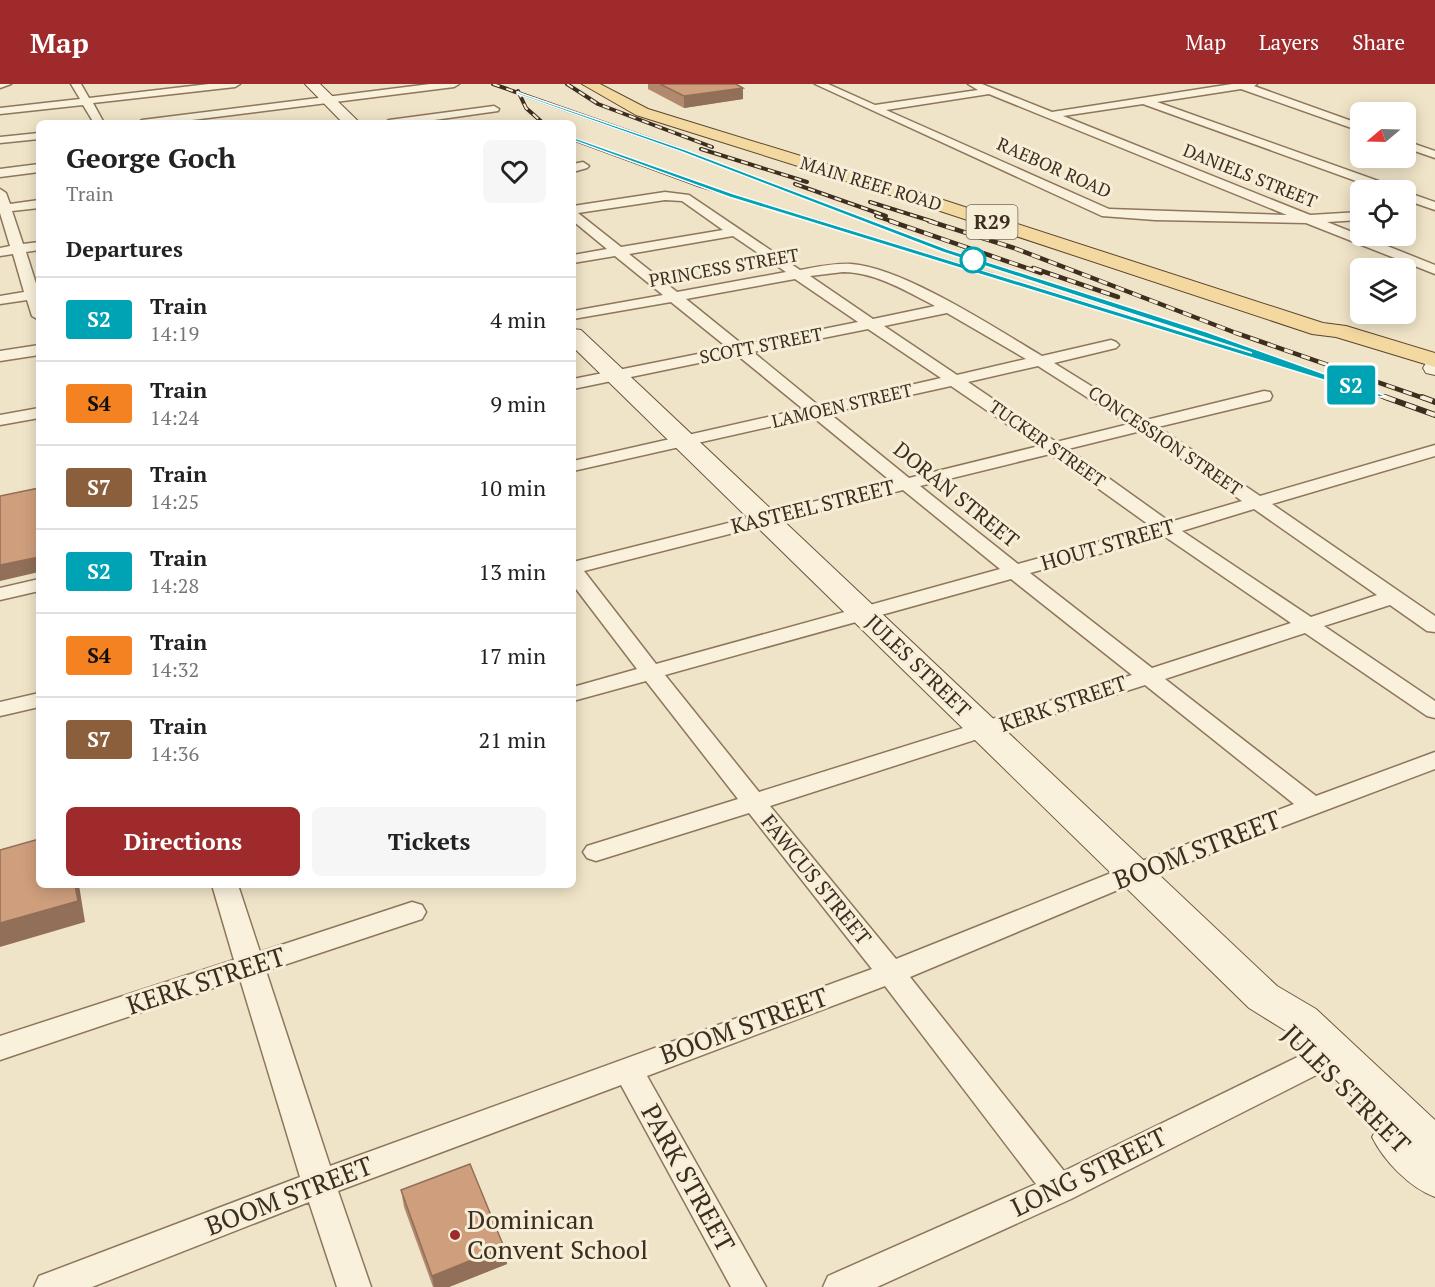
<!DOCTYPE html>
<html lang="en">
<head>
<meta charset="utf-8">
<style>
	body { margin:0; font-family:"PT Serif",serif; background:#f6f6f6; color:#222; height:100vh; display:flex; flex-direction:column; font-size:22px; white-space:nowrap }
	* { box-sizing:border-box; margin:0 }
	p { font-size:20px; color:#767676 }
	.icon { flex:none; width:33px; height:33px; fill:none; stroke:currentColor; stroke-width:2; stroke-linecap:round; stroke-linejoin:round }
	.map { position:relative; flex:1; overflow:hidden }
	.side { position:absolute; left:36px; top:36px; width:540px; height:768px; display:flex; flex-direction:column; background:#fff; border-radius:9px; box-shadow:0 3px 15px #0003 }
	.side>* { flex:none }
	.badge { padding:0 12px; border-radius:4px; font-size:21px; line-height:39px }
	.needle { width:39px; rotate:251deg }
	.tools { position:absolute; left:1350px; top:18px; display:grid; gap:12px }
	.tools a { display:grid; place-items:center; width:66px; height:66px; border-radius:9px; background:#fff; box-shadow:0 3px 15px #0003; font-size:30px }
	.map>.badge { position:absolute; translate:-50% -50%; box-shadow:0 0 0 3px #fff }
	h2 { padding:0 30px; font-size:22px; line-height:54px }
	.round { display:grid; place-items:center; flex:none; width:63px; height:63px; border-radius:9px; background:#f6f6f6 }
	.overview { display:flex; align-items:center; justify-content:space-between; height:102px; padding:0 30px }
	h1 { font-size:28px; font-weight:700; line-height:45px }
	.primary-button { display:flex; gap:12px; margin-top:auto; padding:12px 30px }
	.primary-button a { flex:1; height:69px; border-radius:9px; background:#9e2a2b; color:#fff; font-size:24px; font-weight:700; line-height:69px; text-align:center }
	.primary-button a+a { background:#f6f6f6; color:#222 }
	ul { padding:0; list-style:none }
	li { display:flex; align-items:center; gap:18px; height:84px; padding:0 30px; border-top:2px solid #e0e0e0 }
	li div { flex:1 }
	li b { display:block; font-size:22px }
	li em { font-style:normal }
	li .badge { min-width:66px; font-weight:700; text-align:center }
	header { display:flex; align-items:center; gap:36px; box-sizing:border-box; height:84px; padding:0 30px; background:#9e2a2b; color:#fff }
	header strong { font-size:28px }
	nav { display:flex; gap:33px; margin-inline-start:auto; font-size:21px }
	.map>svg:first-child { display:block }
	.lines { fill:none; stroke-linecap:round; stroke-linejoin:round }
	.street-casing { stroke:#8d765c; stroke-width:3 }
	.secondary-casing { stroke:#6f573f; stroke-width:2 }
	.primary-casing { stroke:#5b4430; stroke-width:2 }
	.street { fill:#faf1dc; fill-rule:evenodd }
	.secondary { fill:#faf1dc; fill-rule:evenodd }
	.primary { fill:#f3d9a0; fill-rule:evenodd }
	.rail-far2-casing { stroke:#3d2e20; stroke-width:4 }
	.rail-far1-casing { stroke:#3d2e20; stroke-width:4.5 }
	.rail-casing { stroke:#3d2e20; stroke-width:6 }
	.rail-far2 { stroke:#f7eed8; stroke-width:2; stroke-dasharray:7; stroke-linecap:butt }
	.rail-far1 { stroke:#f7eed8; stroke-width:3; stroke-dasharray:9; stroke-linecap:butt }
	.rail { stroke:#f7eed8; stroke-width:4; stroke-dasharray:11; stroke-linecap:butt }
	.wall { fill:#b2896c }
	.shaded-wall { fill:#916f58 }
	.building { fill:#cf9f7d; stroke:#916f58; stroke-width:1.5 }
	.line { fill:#00a3b4; stroke:#fff; stroke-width:1.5 }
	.stop-dot { fill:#fff; stroke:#00a3b4; stroke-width:3 }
	.poi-dot { fill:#9e2a2b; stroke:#f7eed8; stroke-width:2 }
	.labels { text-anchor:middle; stroke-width:6; stroke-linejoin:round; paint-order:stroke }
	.far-street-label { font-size:18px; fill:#3d2e20; stroke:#f7eed8 }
	.shield { fill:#f7eed8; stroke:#756857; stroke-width:1.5 }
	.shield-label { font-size:20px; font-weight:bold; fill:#3d2e20 }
	.street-label { font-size:21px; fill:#3d2e20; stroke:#f7eed8 }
	.near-street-label { font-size:26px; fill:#3d2e20; stroke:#f7eed8 }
	.near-poi-label { font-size:26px; fill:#3d2e20; stroke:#f7eed8; text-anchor:start }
</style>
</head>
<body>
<header>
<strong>Map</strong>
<nav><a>Map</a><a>Layers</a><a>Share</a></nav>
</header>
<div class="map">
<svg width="1435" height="1203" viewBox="0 0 1435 1203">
	<rect width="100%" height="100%" fill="#f0e4c8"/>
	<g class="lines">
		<g class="street-casing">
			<g id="street">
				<path d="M 0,0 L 11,0 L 0,4 Z"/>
				<path d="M 71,0 L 81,0 L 89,14 L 209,0 L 240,0 L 235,3 L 93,19 L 104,39 L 94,39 L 83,21 L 0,30 L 0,24 L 80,15 Z"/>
				<path d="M 430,0 L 459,0 L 454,3 L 168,39 L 137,39 L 142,36 Z"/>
				<path d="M 815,0 L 828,0 L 875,21 L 978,6 L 968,0 L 982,0 L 1052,28 L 1232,0 L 1257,0 L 1254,2 L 1360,40 L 1360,47 L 1241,5 L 1157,18 L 1395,103 L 1397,106 L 1381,106 L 1143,20 L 1063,32 L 1310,131 L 1360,128 L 1360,136 L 1327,138 L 1435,181 L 1435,190 L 1306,139 L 1155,136 L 1102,132 ZM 989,10 L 1287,131 L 1109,125 L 886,26 Z"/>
				<path d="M 494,22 L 499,25 L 498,27 L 413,39 L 384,39 L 389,36 Z"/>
				<path d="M 39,49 L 39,55 L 0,59 L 0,53 Z"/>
				<path d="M 1406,57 L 1435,67 L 1435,74 L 1406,64 Z"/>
				<path d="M 583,78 L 589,82 L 587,84 L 573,88 L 573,80 Z"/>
				<path d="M 39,80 L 39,88 L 0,93 L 0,85 Z"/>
				<path d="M 0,105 L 6,109 L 10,120 L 39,116 L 39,124 L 12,127 L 23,160 L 39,158 L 39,166 L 26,168 L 39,209 L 39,236 L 32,232 L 27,216 L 0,220 L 0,212 L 24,208 L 13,170 L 0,172 L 0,164 L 10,162 L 0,129 Z"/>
				<path d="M 665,108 L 689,111 L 800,186 C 817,183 834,179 851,180 C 904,184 995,244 1042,272 L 1111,256 L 1116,258 L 1119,261 L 1116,264 L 1054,279 L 1146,336 L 1264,307 L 1270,308 L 1272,312 L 1270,316 L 1158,343 L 1260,412 L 1435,361 L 1435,372 L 1272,420 L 1435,532 L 1435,548 L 1427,547 L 1390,521 L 1324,542 L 1435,617 L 1435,634 L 1427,632 L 1305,549 L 1165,595 L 1316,712 L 1435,668 L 1435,685 L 1144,795 L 910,893 L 1064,1087 L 1324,960 L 1335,956 L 1346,960 L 1350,968 L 1346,976 L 1071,1115 L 877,1203 L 823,1203 L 828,1192 L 1036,1100 L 885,902 L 647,992 L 766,1203 L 731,1203 L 621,1001 L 338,1107 L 371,1203 L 337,1203 L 309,1118 L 92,1203 L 34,1203 L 39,1192 L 300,1093 L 240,895 L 0,976 L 0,952 L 234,876 L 212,801 L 238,801 L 260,868 L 412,818 L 422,821 L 426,828 L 422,835 L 266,887 L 330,1082 L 872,885 L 749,729 L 596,777 L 587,774 L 583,768 L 587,762 L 738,715 L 646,597 L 573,617 L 573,603 L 637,585 L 573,501 L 573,478 L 892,398 L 813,333 L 573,387 L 573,377 L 803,325 L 737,271 L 573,305 L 573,295 L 728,264 L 671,218 L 573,235 L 573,227 L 663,211 L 615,172 L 573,179 L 573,171 L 607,165 L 573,137 L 573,122 ZM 665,116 L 682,117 L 723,146 L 621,163 L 578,129 ZM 733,152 L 786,188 L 677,208 L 629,170 ZM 843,188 C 875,188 908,208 935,222 L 873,235 L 810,192 ZM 795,195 L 858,238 L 743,261 L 686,215 ZM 947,229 L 1026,275 L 957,291 L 884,242 ZM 868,245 L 941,294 L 819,322 L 753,268 ZM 1038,282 L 1129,340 L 1056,358 L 968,298 ZM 951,302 L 1039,362 L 909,394 L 829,329 ZM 1141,347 L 1242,417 L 1170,438 L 1068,365 ZM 1050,370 L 1152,443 L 1018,480 L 920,402 ZM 903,406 L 1000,485 L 656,580 L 584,487 ZM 1254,425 L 1377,511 L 1311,533 L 1182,447 ZM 1164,452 L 1291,539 L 1152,584 L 1030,489 ZM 1011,495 L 1132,591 L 759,708 L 665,591 ZM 1145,601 L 1294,720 L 1126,783 L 896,875 L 770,722 Z"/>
				<path d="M 1406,108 L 1435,118 L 1435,126 L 1406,116 Z"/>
				<path d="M 39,261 L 39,271 L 0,277 L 0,267 Z"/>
				<path d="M 39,324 L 39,334 L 0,341 L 0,331 Z"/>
				<path d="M 39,495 L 39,507 L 0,516 L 0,504 Z"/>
				<path d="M 39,609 L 39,623 L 0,632 L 0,618 Z"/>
			</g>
		</g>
		<g class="secondary-casing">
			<g id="secondary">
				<path d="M 305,0 L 320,0 L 360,39 L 343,39 Z"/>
				<path d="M 573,245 L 581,246 L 1277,902 L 1316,925 L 1435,1036 L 1435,1113 C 1410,1104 1384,1077 1372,1053 L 1380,1039 L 1286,947 L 1249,924 L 573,263 Z"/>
				<path d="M 1435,277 L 1435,291 L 1426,289 L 1423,284 L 1426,279 Z"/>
			</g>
		</g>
		<g class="primary-casing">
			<path id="primary" d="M 582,0 L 600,0 L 648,25 L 934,113 L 1323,239 L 1346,242 L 1435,269 L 1435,283 L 1336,253 L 1312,250 L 922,121 L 636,31 Z"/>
		</g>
		<use href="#street" class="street"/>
		<use href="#secondary" class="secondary"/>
		<use href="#primary" class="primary"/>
		<g class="rail-far2-casing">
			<g id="rail-far2">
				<path d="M 493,0 L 684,67 L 871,138"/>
				<path d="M 567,0 L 598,20 L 712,63"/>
				<path d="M 518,7 L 526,24 L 543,39"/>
				<path d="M 573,55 L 701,102 L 820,138"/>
				<path d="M 701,65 L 807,98"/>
				<path d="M 795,100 L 886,132"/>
				<path d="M 870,118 L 934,138"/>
				<path d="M 876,132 L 894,138"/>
			</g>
		</g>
		<g class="rail-far1-casing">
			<g id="rail-far1">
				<path d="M 815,137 L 992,191"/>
				<path d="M 867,137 L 944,166 L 1204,250 L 1389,315"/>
				<path d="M 890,137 L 1041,189"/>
				<path d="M 929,137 L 1014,164 L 1236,249 L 1426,315"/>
				<path d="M 1033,184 L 1118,213"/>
			</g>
		</g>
		<g class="rail-casing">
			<g id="rail">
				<path d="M 1385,313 L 1435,331"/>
				<path d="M 1422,313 L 1435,318"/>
			</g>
		</g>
		<use href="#rail-far2" class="rail-far2"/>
		<use href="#rail-far1" class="rail-far1"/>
		<use href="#rail" class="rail"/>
	</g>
	<g class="wall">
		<path d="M 648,0 L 736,0 L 743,15 L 684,24 L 648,5 Z"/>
		<path d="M 401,1106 L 504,1163 L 507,1180 L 449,1203 L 433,1203 L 404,1123 Z"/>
	</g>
	<g class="shaded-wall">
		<path d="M 743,4 L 743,15 L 684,24 L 684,12 Z"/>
		<path d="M 39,473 L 39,488 L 0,497 L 0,481 Z"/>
		<path d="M 75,801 L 79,801 L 85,838 L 0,863 L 0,839 Z"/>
		<path d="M 504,1163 L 507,1180 L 449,1203 L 434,1203 L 432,1192 Z"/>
	</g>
	<g class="building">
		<path d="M 660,0 L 736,0 L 743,4 L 684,12 Z"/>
		<path d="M 39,404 L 39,473 L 0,481 L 0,412 Z"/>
		<path d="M 39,755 L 39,801 L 75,801 L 78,817 L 0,839 L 0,766 Z"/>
		<path d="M 470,1080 L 504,1163 L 432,1192 L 401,1106 Z"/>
	</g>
	<path class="line" d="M 517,8 L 686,66 L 947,165 L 1207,248 L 1386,312 L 1379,313 L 729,113 L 570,55 L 575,54 L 734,110 L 1252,269 L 942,168 L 682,68 L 517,10 Z"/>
	<circle class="stop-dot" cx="973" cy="176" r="12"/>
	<circle class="poi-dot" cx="455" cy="1151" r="6"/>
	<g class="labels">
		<g class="far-street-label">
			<text transform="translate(1054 84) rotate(24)" y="6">RAEBOR ROAD</text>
			<text transform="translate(1250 92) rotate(22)" y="6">DANIELS STREET</text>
			<text transform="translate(871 100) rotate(17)" y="6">MAIN REEF ROAD</text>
			<text transform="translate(724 184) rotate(-10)" y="6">PRINCESS STREET</text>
			<text transform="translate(761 262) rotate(-11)" y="6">SCOTT STREET</text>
			<text transform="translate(842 322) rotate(-13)" y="6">LAMOEN STREET</text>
			<text transform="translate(1165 357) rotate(34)" y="6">CONCESSION STREET</text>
			<text transform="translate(1047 360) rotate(35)" y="6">TUCKER STREET</text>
		</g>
		<rect class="shield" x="966.5" y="121" width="51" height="34" rx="4.5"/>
		<g class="shield-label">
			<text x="992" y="145">R29</text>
		</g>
		<g class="street-label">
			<text transform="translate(956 411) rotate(39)" y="7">DORAN STREET</text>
			<text transform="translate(813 423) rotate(-14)" y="7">KASTEEL STREET</text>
			<text transform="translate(1108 461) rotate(-16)" y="7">HOUT STREET</text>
			<text transform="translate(918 582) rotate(44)" y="7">JULES STREET</text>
			<text transform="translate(1063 620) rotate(-19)" y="7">KERK STREET</text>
			<text transform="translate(816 796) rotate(51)" y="7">FAWCUS STREET</text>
		</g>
		<g class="near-street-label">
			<text transform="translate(1197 766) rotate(-21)" y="9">BOOM STREET</text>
			<text transform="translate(206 897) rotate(-18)" y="9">KERK STREET</text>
			<text transform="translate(744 942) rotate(-20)" y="9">BOOM STREET</text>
			<text transform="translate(1346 1005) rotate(45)" y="9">JULES STREET</text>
			<text transform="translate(1089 1088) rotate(-26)" y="9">LONG STREET</text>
			<text transform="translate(688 1094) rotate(61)" y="9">PARK STREET</text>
			<text transform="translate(289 1112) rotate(-21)" y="9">BOOM STREET</text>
		</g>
		<g class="near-poi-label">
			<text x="467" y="1145">Dominican<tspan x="467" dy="30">Convent School</tspan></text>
		</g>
	</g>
</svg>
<div class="tools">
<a><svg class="needle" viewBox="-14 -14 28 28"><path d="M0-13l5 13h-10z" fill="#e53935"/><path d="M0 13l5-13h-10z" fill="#767676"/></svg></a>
<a><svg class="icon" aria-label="locate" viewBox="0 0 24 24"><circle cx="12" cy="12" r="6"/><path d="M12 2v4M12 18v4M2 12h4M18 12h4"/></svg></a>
<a><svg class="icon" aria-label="layers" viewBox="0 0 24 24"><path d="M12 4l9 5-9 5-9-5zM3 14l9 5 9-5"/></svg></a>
</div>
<b class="badge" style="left:1351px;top:301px;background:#00a3b4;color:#fff">S2</b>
<section class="side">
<div class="overview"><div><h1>George Goch</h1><p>Train</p></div><a class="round"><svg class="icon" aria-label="heart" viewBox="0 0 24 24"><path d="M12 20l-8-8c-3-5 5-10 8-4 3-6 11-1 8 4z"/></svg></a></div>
<h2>Departures</h2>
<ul>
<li><span class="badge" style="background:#00a3b4;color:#fff">S2</span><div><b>Train</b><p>14:19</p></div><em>4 min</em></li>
<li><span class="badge" style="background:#f58220;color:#111">S4</span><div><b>Train</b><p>14:24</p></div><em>9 min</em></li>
<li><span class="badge" style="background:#8b5e3c;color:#fff">S7</span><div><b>Train</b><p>14:25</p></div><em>10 min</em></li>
<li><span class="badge" style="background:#00a3b4;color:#fff">S2</span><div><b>Train</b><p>14:28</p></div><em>13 min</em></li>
<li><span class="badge" style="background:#f58220;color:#111">S4</span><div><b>Train</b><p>14:32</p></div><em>17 min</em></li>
<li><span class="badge" style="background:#8b5e3c;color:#fff">S7</span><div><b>Train</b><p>14:36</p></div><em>21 min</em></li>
</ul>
<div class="primary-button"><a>Directions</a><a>Tickets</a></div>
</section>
</div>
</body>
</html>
